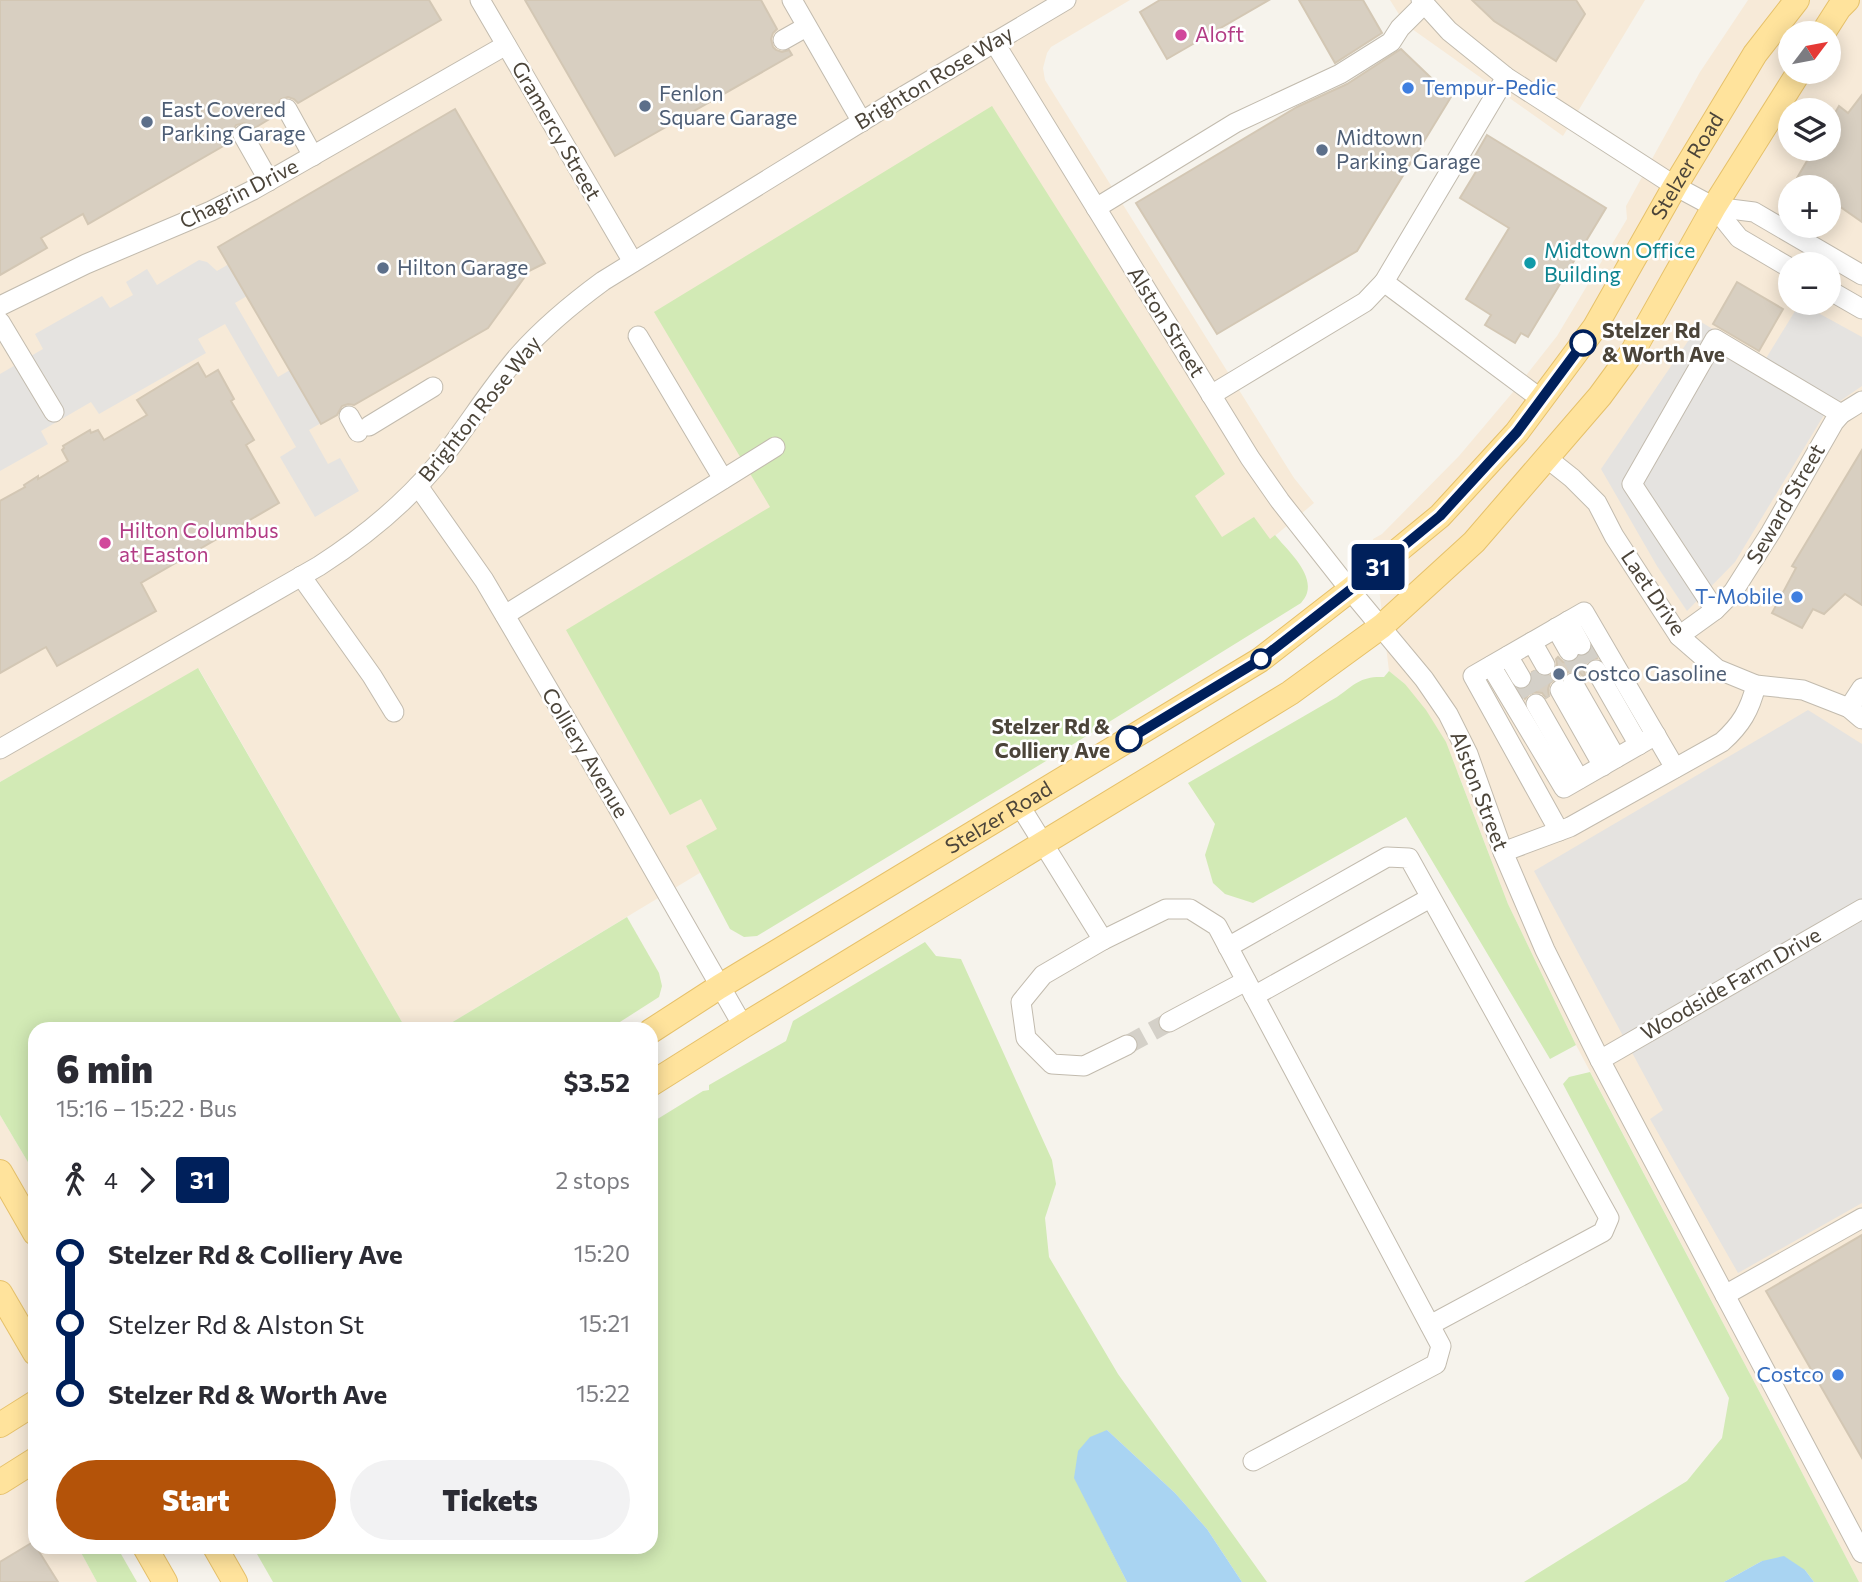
<!DOCTYPE html>
<html lang="en">
<head>
<meta charset="utf-8">
<style>
	body { margin:0; font-family:Commissioner,sans-serif; background:#f2f2f3; color:#2b2b33; height:100vh; display:flex; flex-direction:column; font-size:26px; white-space:nowrap }
	* { box-sizing:border-box; margin:0 }
	p { font-size:23px; color:#7c7c81 }
	.icon { flex:none; width:38px; height:38px; fill:none; stroke:currentColor; stroke-width:2; stroke-linecap:round; stroke-linejoin:round }
	.map { position:relative; flex:1; overflow:hidden }
	.sheet { position:absolute; left:28px; top:1022px; width:630px; height:532px; display:flex; flex-direction:column; background:#fff; border-radius:21px; box-shadow:0 4px 18px #0003 }
	.sheet>* { flex:none }
	.badge { padding:0 14px; border-radius:5px; font-size:24px; line-height:46px }
	.needle { width:46px; rotate:58deg }
	.tools { position:absolute; left:1778px; top:21px; display:grid; gap:14px }
	.tools a { display:grid; place-items:center; width:63px; height:63px; border-radius:50%; background:#fff; box-shadow:0 4px 18px #0003; font-size:35px }
	.map>.badge { position:absolute; translate:-50% -50%; box-shadow:0 0 0 4px #fff }
	.legs { display:flex; align-items:center; gap:10px; height:77px; padding:0 28px; font-size:23px }
	.legs p { margin-inline-start:auto }
	.summary { display:flex; align-items:center; justify-content:space-between; height:119px; padding:0 28px }
	h1 { font-size:38px; font-weight:800; line-height:52px }
	.button { display:flex; gap:14px; margin-top:auto; padding:14px 28px }
	.button a { flex:1; height:80px; border-radius:42px; background:#b45309; color:#fff; font-size:28px; font-weight:800; line-height:80px; text-align:center }
	.button a+a { background:#f2f2f3; color:#2b2b33 }
	ul { padding:0 28px; list-style:none }
	li { display:flex; align-items:center; gap:24px; height:70px; font-size:26px }
	li i { display:grid; place-items:center; width:10px; height:100%; margin:0 9px; background:currentColor }
	li i::after { content:''; width:18px; height:18px; margin:-9px; border:5px solid; border-radius:50%; background:#fff }
	li p { margin-inline-start:auto }
	li:first-child i { background:linear-gradient(#0000 50%,currentColor 0) }
	li:last-child i { background:linear-gradient(currentColor 50%,#0000 0) }
	.map>svg:first-child { display:block }
	.commercial { fill:#f7ead8; fill-rule:evenodd }
	.green { fill:#d2eab5 }
	.parking { fill:#e5e3e0 }
	.water { fill:#a9d4f2 }
	.building { fill:#d8cfc1; stroke:#d3c7b4; stroke-width:2 }
	.lines { fill:none; stroke-linecap:round; stroke-linejoin:round }
	.minor-tunnel { stroke:#d4d0c8; stroke-width:19; stroke-dasharray:19 10; stroke-linecap:butt }
	.minor-casing { stroke:#c2bbae; stroke-width:21 }
	.major-casing { stroke:#e6c16a; stroke-width:26 }
	.minor { stroke:#fff; stroke-width:19 }
	.major { stroke:#ffe39c; stroke-width:24 }
	.line-1-casing { stroke:#fff; stroke-width:16 }
	.line-1 { stroke:#00205b; stroke-width:10 }
	.hotel-dot { fill:#d1479c; stroke:#fff; stroke-width:2.5 }
	.shop-dot { fill:#3f7fe0; stroke:#fff; stroke-width:2.5 }
	.service-dot { fill:#5c6f8a; stroke:#fff; stroke-width:2.5 }
	.culture-dot { fill:#0f9aa8; stroke:#fff; stroke-width:2.5 }
	.stop-1-dot { fill:#fff; stroke:#00205b; stroke-width:3.5 }
	.labels { text-anchor:middle; stroke-width:5; stroke-linejoin:round; paint-order:stroke }
	.hotel-label { font-size:21px; fill:#b23c85; stroke:#fff; text-anchor:start }
	.street-label { font-size:21px; fill:#4b4439; stroke:#fff }
	.shop-label { font-size:21px; fill:#366cbe; stroke:#fff; text-anchor:end }
	.service-label { font-size:21px; fill:#4e5e75; stroke:#fff; text-anchor:start }
	.culture-label { font-size:21px; fill:#0d838f; stroke:#fff; text-anchor:start }
	.stop-label { font-size:21px; font-weight:bold; fill:#4b4439; stroke:#fff; text-anchor:start }
</style>
</head>
<body>
<div class="map">
<svg width="1862" height="1582" viewBox="0 0 1862 1582">
	<rect width="100%" height="100%" fill="#f6f3ec"/>
	<g class="commercial">
		<path d="M 0,0 L 1130,0 L 1051,47 L 1047,53 L 1043,68 L 1045,80 L 1294,478 L 1314,503 L 1270,540 L 1244,545 L 441,1029 L 406,1029 L 199,669 L 0,782 Z"/>
		<path d="M 1390,0 L 1645,0 L 1563,136 L 1405,24 Z"/>
		<path d="M 1748,0 L 1862,0 L 1862,1582 L 1859,1582 L 1784,1438 L 1576,1045 L 1508,904 L 1458,773 L 1405,684 L 1389,671 L 1373,539 L 1382,534 L 1459,456 L 1513,392 L 1557,336 L 1627,219 L 1626,206 L 1700,72 ZM 1790,33 L 1829,33 L 1829,72 L 1790,72 ZM 1790,110 L 1829,110 L 1829,149 L 1790,149 ZM 1790,187 L 1829,187 L 1829,226 L 1790,226 ZM 1790,264 L 1829,264 L 1829,303 L 1790,303 Z"/>
		<path d="M 0,1115 L 35,1174 L 35,1547 L 78,1547 L 97,1582 L 0,1582 Z"/>
	</g>
	<g class="green">
		<path d="M 992,106 L 1225,474 L 1195,496 L 1222,537 L 1254,517 L 1270,539 L 1275,535 C 1287,550 1313,572 1307,593 C 1306,597 1303,600 1301,603 L 1046,761 L 757,936 L 744,937 L 730,929 L 686,846 L 717,829 L 701,799 L 670,815 L 566,630 L 770,507 L 654,312 Z"/>
		<path d="M 198,668 L 406,1029 L 35,1029 L 35,1174 L 0,1115 L 0,782 Z"/>
		<path d="M 1389,671 L 1405,684 L 1426,710 L 1446,742 L 1508,904 L 1576,1045 L 1550,1059 L 1406,817 L 1253,903 L 1225,894 L 1213,883 L 1205,855 L 1215,824 L 1188,783 L 1337,697 C 1355,684 1361,676 1384,677 Z"/>
		<path d="M 627,917 L 659,973 L 662,986 L 659,997 L 609,1029 L 441,1029 Z"/>
		<path d="M 925,942 L 936,956 L 961,959 L 1052,1160 L 1056,1184 L 1045,1218 L 1049,1257 L 1118,1374 L 1267,1582 L 1242,1582 L 1207,1529 L 1175,1493 L 1107,1430 L 1075,1478 L 1127,1582 L 273,1582 L 253,1547 L 651,1547 L 651,1123 L 703,1091 L 709,1090 L 709,1085 L 786,1041 L 793,1021 Z"/>
		<path d="M 1590,1072 L 1784,1438 L 1859,1582 L 1814,1582 L 1805,1570 L 1762,1561 L 1724,1582 L 1524,1582 L 1687,1481 L 1722,1438 L 1729,1398 L 1563,1084 L 1569,1077 Z"/>
		<path d="M 78,1547 L 117,1547 L 137,1582 L 97,1582 Z"/>
	</g>
	<g class="parking">
		<path d="M 199,260 L 207,262 L 217,271 L 229,264 L 247,296 L 235,303 L 278,377 L 290,370 L 321,423 L 309,430 L 328,464 L 340,458 L 359,491 L 315,517 L 280,457 L 296,447 L 225,324 L 198,339 L 206,353 L 99,414 L 91,402 L 41,431 L 48,444 L 0,471 L 0,374 L 43,349 L 35,334 L 102,296 L 110,308 L 133,295 L 126,282 L 147,269 L 157,285 Z"/>
		<path d="M 1800,303 L 1862,337 L 1862,386 L 1827,410 L 1735,562 L 1687,611 L 1657,566 L 1601,469 L 1701,322 L 1765,360 Z"/>
		<path d="M 1808,710 L 1862,744 L 1862,1203 L 1738,1273 L 1650,1119 L 1663,1110 L 1534,871 Z"/>
	</g>
	<g class="water">
		<path d="M 1107,1430 L 1175,1493 L 1207,1529 L 1242,1582 L 1127,1582 L 1074,1478 L 1078,1451 L 1090,1437 Z"/>
		<path d="M 1784,1556 L 1805,1570 L 1814,1582 L 1724,1582 L 1762,1561 Z"/>
	</g>
	<g class="building">
		<path d="M 0,0 L 429,0 L 441,20 L 298,103 L 294,99 L 288,97 L 281,99 L 275,108 L 276,115 L 253,129 L 250,125 L 244,123 L 236,125 L 231,134 L 232,141 L 88,224 L 83,214 L 41,238 L 47,248 L 0,275 Z"/>
		<path d="M 525,0 L 761,0 L 777,29 L 773,33 L 771,39 L 773,47 L 776,50 L 782,52 L 789,50 L 792,55 L 615,156 Z"/>
		<path d="M 1160,0 L 1269,0 L 1167,59 L 1140,12 Z"/>
		<path d="M 1299,0 L 1363,0 L 1382,33 L 1335,63 Z"/>
		<path d="M 1472,0 L 1576,0 L 1585,14 L 1556,61 L 1494,21 Z"/>
		<path d="M 1401,49 L 1451,97 L 1357,251 L 1217,334 L 1136,203 L 1297,107 L 1347,84 Z"/>
		<path d="M 1862,95 L 1862,222 L 1829,199 L 1829,187 L 1811,187 L 1797,178 L 1814,149 L 1829,149 L 1829,123 L 1839,106 L 1848,113 Z"/>
		<path d="M 455,109 L 545,263 L 529,271 L 488,328 L 354,405 L 348,404 L 342,406 L 337,415 L 321,424 L 218,247 Z"/>
		<path d="M 1487,135 L 1606,208 L 1528,337 L 1521,333 L 1515,343 L 1485,325 L 1491,315 L 1466,299 L 1509,228 L 1460,198 L 1480,165 L 1472,161 Z"/>
		<path d="M 1737,282 L 1783,309 L 1759,351 L 1713,324 Z"/>
		<path d="M 198,363 L 206,377 L 218,370 L 234,399 L 231,401 L 254,440 L 246,445 L 279,503 L 141,583 L 156,611 L 57,666 L 46,647 L 0,673 L 0,501 L 25,487 L 24,485 L 38,476 L 38,479 L 68,461 L 62,450 L 64,448 L 63,446 L 90,430 L 91,433 L 98,430 L 104,440 L 147,415 L 137,400 Z"/>
		<path d="M 1862,450 L 1862,605 L 1845,594 L 1824,614 L 1813,609 L 1802,628 L 1772,613 L 1796,568 L 1792,566 Z"/>
		<path d="M 1592,650 L 1597,658 L 1591,659 L 1586,663 L 1584,669 L 1585,676 L 1584,677 L 1580,673 L 1574,671 L 1568,672 L 1562,678 L 1555,679 L 1550,683 L 1548,689 L 1549,696 L 1546,698 L 1542,693 L 1535,692 L 1529,694 L 1525,699 L 1520,690 L 1527,689 L 1531,685 L 1533,679 L 1532,672 L 1534,671 L 1538,675 L 1544,677 L 1550,676 L 1556,671 L 1557,664 L 1556,659 L 1558,657 L 1563,662 L 1570,663 L 1576,661 L 1580,657 L 1587,655 Z"/>
		<path d="M 1862,1235 L 1862,1458 L 1766,1291 Z"/>
		<path d="M 33,1542 L 58,1582 L 0,1582 L 0,1562 Z"/>
	</g>
	<g class="lines">
		<g class="minor-tunnel">
			<path d="M 1581,645 L 1596,670"/>
			<path d="M 1569,651 L 1583,677"/>
			<path d="M 1535,670 L 1551,695"/>
			<path d="M 1521,678 L 1536,704"/>
			<path d="M 1127,1045 L 1169,1022"/>
		</g>
		<g class="minor-casing">
			<g id="minor">
				<path d="M 480,0 L 633,262"/>
				<path d="M 792,0 L 862,122"/>
				<path d="M 1421,0 L 1449,31 L 1506,77 L 1675,186 L 1714,207 L 1754,212 L 1862,275"/>
				<path d="M 783,40 L 806,27"/>
				<path d="M 994,42 L 1250,458 L 1280,501 L 1350,590 L 1424,679 L 1448,714 L 1468,754 L 1503,852 L 1545,950 L 1600,1060 L 1862,1553"/>
				<path d="M 287,109 L 313,156"/>
				<path d="M 243,135 L 269,181"/>
				<path d="M 1714,207 L 1739,238 L 1790,268"/>
				<path d="M 1096,208 L 1235,123 L 1340,74 L 1391,42 L 1400,28 L 1424,4"/>
				<path d="M 1384,282 L 1541,399"/>
				<path d="M 1829,290 L 1862,309"/>
				<path d="M 0,306 L 86,264 L 211,211 L 253,190 L 506,45"/>
				<path d="M 0,322 L 54,412"/>
				<path d="M 638,336 L 723,479"/>
				<path d="M 1211,395 L 1365,302 L 1384,282 L 1506,77"/>
				<path d="M 349,416 L 358,432"/>
				<path d="M 369,426 L 433,387"/>
				<path d="M 1548,459 L 1572,478 L 1597,503 L 1614,536 L 1679,636 L 1717,669 L 1756,685 L 1803,690 L 1849,708 L 1862,719"/>
				<path d="M 418,486 L 484,580 L 613,799 L 743,1026"/>
				<path d="M 301,576 L 372,676 L 394,712"/>
				<path d="M 1715,610 L 1632,484 L 1715,339 L 1841,414"/>
				<path d="M 505,615 L 775,447"/>
				<path d="M 1568,621 L 1581,645"/>
				<path d="M 1556,628 L 1569,651"/>
				<path d="M 1679,636 L 1715,610 L 1733,592 L 1771,532 L 1834,422 L 1841,414 L 1862,401"/>
				<path d="M 1532,642 L 1545,665"/>
				<path d="M 1508,656 L 1521,678"/>
				<path d="M 1491,666 L 1564,788 L 1656,735"/>
				<path d="M 1596,670 L 1639,745"/>
				<path d="M 1573,683 L 1616,758"/>
				<path d="M 1560,690 L 1603,766"/>
				<path d="M 1536,704 L 1579,779"/>
				<path d="M 1849,708 L 1862,688"/>
				<path d="M 0,749 L 319,566 C 361,539 403,505 436,466 C 465,430 489,390 519,355 C 544,327 573,303 603,281 L 887,106 L 1066,0"/>
				<path d="M 1020,806 L 1103,940 L 1166,909 L 1190,909 L 1217,926 L 1441,1346 L 1436,1364 L 1253,1461"/>
				<path d="M 1559,831 L 1473,676 L 1584,612 L 1675,768"/>
				<path d="M 1503,852 L 1570,827 L 1722,742 C 1741,725 1750,710 1756,685"/>
				<path d="M 1103,940 L 1043,975 L 1021,1002 L 1026,1038 L 1052,1064 L 1084,1066 L 1127,1045"/>
				<path d="M 1228,947 L 1387,857 L 1409,858 L 1609,1218 L 1603,1232 L 1430,1325"/>
				<path d="M 1254,996 L 1430,898"/>
				<path d="M 1169,1022 L 1246,981"/>
				<path d="M 1600,1060 L 1862,909"/>
				<path d="M 1725,1295 L 1862,1218"/>
			</g>
		</g>
		<g class="major-casing">
			<g id="major">
				<path d="M 1823,33 L 1839,8 L 1847,0"/>
				<path id="s1" d="M 651,1031 L 719,987 L 1260,660 L 1350,590 L 1440,516 L 1517,432 L 1595,327 L 1675,186 L 1755,54 L 1797,0"/>
				<path d="M 651,1084 L 743,1026 L 1290,693 L 1382,626 L 1474,542 L 1600,396 L 1633,351 L 1714,207 L 1799,72"/>
				<path d="M 0,1172 L 35,1233"/>
				<path d="M 0,1293 L 35,1353"/>
				<path d="M 0,1425 L 35,1403"/>
				<path d="M 0,1482 L 35,1460"/>
				<path d="M 145,1547 L 165,1582"/>
				<path d="M 215,1547 L 235,1582"/>
			</g>
		</g>
		<use href="#minor" class="minor"/>
		<use href="#major" class="major"/>
	</g>
	<g class="lines">
		<g class="line-1-casing">
			<path id="line-1" d="M 1129,739 L 1260,660 L 1350,590 L 1440,516 L 1517,432 L 1583,343"/>
		</g>
		<use href="#line-1" class="line-1"/>
	</g>
	<g class="hotel-dot">
		<circle cx="1181" cy="35" r="7"/>
		<circle cx="105" cy="543" r="7"/>
	</g>
	<g class="shop-dot">
		<circle cx="1408" cy="88" r="7"/>
		<circle cx="1797" cy="597" r="7"/>
		<circle cx="1838" cy="1375" r="7"/>
	</g>
	<g class="service-dot">
		<circle cx="645" cy="106" r="7"/>
		<circle cx="147" cy="122" r="7"/>
		<circle cx="1322" cy="150" r="7"/>
		<circle cx="383" cy="268" r="7"/>
		<circle cx="1559" cy="674" r="7"/>
	</g>
	<circle class="culture-dot" cx="1530" cy="263" r="7"/>
	<g class="stop-1-dot">
		<circle cx="1583" cy="343" r="12"/>
		<circle cx="1261" cy="659" r="9"/>
		<circle cx="1129" cy="739" r="12"/>
	</g>
	<g class="labels">
		<g class="hotel-label">
			<text x="1195" y="42">Aloft</text>
			<text x="119" y="538">Hilton Columbus<tspan x="119" dy="24">at Easton</tspan></text>
		</g>
		<g class="street-label">
			<text transform="translate(934 78) rotate(-31)" y="7">Brighton Rose Way</text>
			<text transform="translate(556 131) rotate(60)" y="7">Gramercy Street</text>
			<text dy="7" stroke="none"><textPath href="#s1" startOffset="1374">Stelzer Road</textPath></text>
			<text transform="translate(239 194) rotate(-27)" y="7">Chagrin Drive</text>
			<text transform="translate(1166 322) rotate(58)" y="7">Alston Street</text>
			<text transform="translate(480 409) rotate(-51)" y="7">Brighton Rose Way</text>
			<text transform="translate(1786 504) rotate(-60)" y="7">Seward Street</text>
			<text transform="translate(1653 593) rotate(56)" y="7">Laet Drive</text>
			<text transform="translate(585 753) rotate(59)" y="7">Colliery Avenue</text>
			<text transform="translate(1479 791) rotate(69)" y="7">Alston Street</text>
			<text dy="7" stroke="none"><textPath href="#s1" startOffset="408">Stelzer Road</textPath></text>
			<text transform="translate(1731 984) rotate(-30)" y="7">Woodside Farm Drive</text>
		</g>
		<g class="shop-label">
			<text x="1422" y="95" text-anchor="start">Tempur-Pedic</text>
			<text x="1783" y="604">T-Mobile</text>
			<text x="1824" y="1382">Costco</text>
		</g>
		<g class="service-label">
			<text x="659" y="101">Fenlon<tspan x="659" dy="24">Square Garage</tspan></text>
			<text x="161" y="117">East Covered<tspan x="161" dy="24">Parking Garage</tspan></text>
			<text x="1336" y="145">Midtown<tspan x="1336" dy="24">Parking Garage</tspan></text>
			<text x="397" y="275">Hilton Garage</text>
			<text x="1573" y="681">Costco Gasoline</text>
		</g>
		<g class="culture-label">
			<text x="1544" y="258">Midtown Office<tspan x="1544" dy="24">Building</tspan></text>
		</g>
		<g class="stop-label">
			<text x="1602" y="338">Stelzer Rd<tspan x="1602" dy="24">&amp; Worth Ave</tspan></text>
			<text x="1110" y="734" text-anchor="end">Stelzer Rd &amp;<tspan x="1110" dy="24">Colliery Ave</tspan></text>
		</g>
	</g>
</svg>
<div class="tools">
<a><svg class="needle" viewBox="-14 -14 28 28"><path d="M0-13l5 13h-10z" fill="#e53935"/><path d="M0 13l5-13h-10z" fill="#7c7c81"/></svg></a>
<a><svg class="icon" aria-label="layers" viewBox="0 0 24 24"><path d="M12 4l9 5-9 5-9-5zM3 14l9 5 9-5"/></svg></a>
<a>+</a>
<a>−</a>
</div>
<b class="badge" style="left:1378px;top:567px;background:#00205b;color:#fff">31</b>
<section class="sheet">
<div class="summary"><div><h1>6 min</h1><p>15:16 – 15:22 · Bus</p></div><b>$3.52</b></div>
<div class="legs"><svg class="icon" aria-label="walk" viewBox="0 0 24 24"><circle cx="13" cy="4" r="2"/><path d="M13 8l-2 6 4 7M11 14l-3 7M7 12l3-4h3l4 4"/></svg>4<svg class="icon" aria-label="forward" viewBox="0 0 24 24"><path d="M9 5l7 7-7 7"/></svg><b class="badge" style="background:#00205b;color:#fff">31</b><p>2 stops</p></div>
<ul>
<li><i style="color:#00205b"></i><b>Stelzer Rd &amp; Colliery Ave</b><p>15:20</p></li>
<li><i style="color:#00205b"></i><span>Stelzer Rd &amp; Alston St</span><p>15:21</p></li>
<li><i style="color:#00205b"></i><b>Stelzer Rd &amp; Worth Ave</b><p>15:22</p></li>
</ul>
<div class="button"><a>Start</a><a>Tickets</a></div>
</section>
</div>
</body>
</html>
